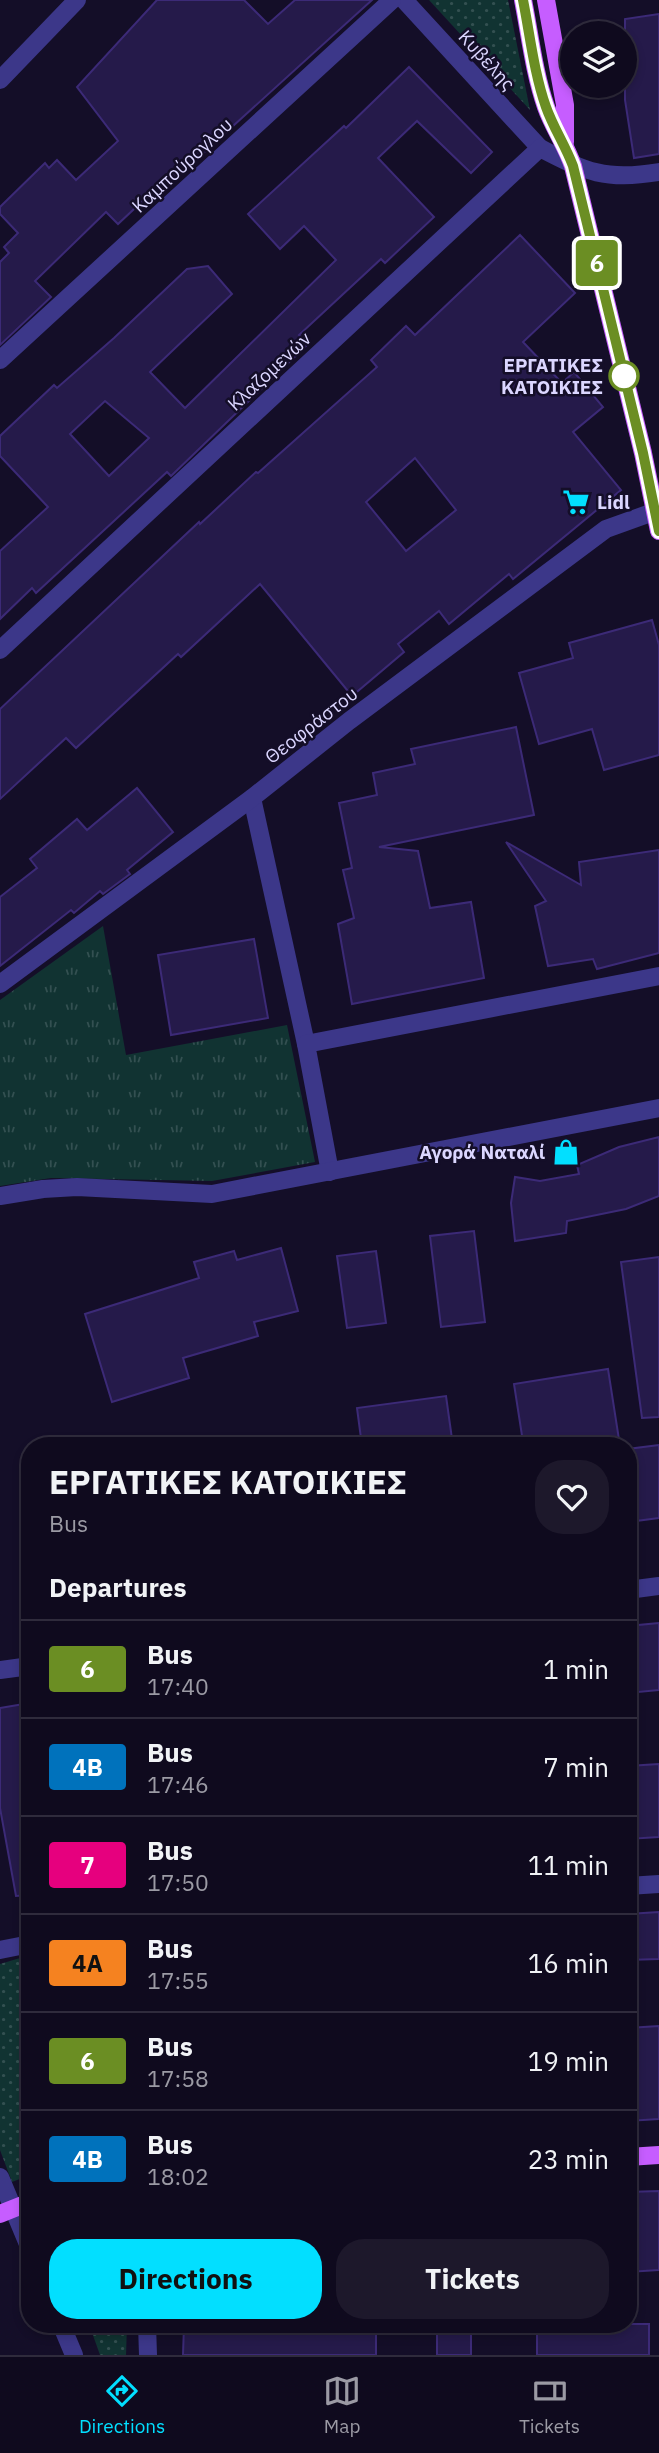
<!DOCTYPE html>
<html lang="en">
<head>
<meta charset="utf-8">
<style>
	body { margin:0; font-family:"IBM Plex Sans",sans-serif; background:#1d182b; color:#f1f3f6; height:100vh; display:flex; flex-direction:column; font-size:26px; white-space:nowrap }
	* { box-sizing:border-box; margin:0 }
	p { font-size:23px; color:#9b9aa4 }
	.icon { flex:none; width:38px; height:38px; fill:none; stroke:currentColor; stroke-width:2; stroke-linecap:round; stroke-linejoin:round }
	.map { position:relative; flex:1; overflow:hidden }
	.sheet { position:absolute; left:21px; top:1437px; width:616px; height:896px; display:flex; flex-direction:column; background:#0f0a1e; border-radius:28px; box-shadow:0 4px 10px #0003,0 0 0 2px #2f2b3c }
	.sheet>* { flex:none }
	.badge { padding:0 14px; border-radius:5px; font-size:24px; line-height:46px }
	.controls { position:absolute; left:560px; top:21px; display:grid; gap:14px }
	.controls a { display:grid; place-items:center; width:77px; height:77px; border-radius:50%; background:#0f0a1e; box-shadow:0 4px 10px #0003,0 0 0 2px #2f2b3c; font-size:35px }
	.map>.badge { position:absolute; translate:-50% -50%; box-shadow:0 0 0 4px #fff }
	h2 { padding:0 28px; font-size:26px; line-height:63px }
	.round { display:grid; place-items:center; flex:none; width:74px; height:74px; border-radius:28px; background:#1d182b }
	.headline { display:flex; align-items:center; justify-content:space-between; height:119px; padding:0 28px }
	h1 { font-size:33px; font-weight:700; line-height:52px }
	.action { display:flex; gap:14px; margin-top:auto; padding:14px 28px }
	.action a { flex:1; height:80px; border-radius:28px; background:#02dfff; color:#111; font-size:28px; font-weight:700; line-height:80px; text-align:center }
	.action a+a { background:#1d182b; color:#f1f3f6 }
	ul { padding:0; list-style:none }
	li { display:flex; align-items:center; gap:21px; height:98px; padding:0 28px; border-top:2px solid #2f2b3c }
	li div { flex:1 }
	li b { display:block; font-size:26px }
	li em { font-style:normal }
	li .badge { min-width:77px; font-weight:700; text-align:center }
	.dock { display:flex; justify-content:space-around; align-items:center; height:98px; border-top:2px solid #2f2b3c; background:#0f0a1e; font-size:19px; color:#9b9aa4 }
	.dock a { display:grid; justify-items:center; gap:4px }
	.dock .current { color:#02dfff }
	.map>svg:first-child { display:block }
	.grass { fill:url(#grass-tufts) }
	.park { fill:url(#park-dots) }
	.building { fill:#251a4a; stroke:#3c2a77; stroke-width:2; fill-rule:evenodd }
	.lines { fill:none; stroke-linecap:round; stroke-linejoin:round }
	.minor { stroke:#3c3789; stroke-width:18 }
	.major { stroke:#c65dff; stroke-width:18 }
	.line-casing { stroke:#fff; stroke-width:16 }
	.line { stroke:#6b8e23; stroke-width:10 }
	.stop-dot { fill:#fff; stroke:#6b8e23; stroke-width:3.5 }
	.labels { text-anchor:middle; stroke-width:5; stroke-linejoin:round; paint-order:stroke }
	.street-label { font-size:19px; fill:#dbd6ff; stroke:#140e28 }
	.stop-label { font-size:19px; font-weight:bold; fill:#dbd6ff; stroke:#140e28; text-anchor:end }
	.poi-label { font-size:19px; font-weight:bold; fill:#dbd6ff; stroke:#140e28; text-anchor:start }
</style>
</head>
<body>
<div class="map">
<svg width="659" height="2355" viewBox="0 0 659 2355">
	<defs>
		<pattern id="grass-tufts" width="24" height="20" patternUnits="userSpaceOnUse" patternTransform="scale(1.75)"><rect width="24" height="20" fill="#113332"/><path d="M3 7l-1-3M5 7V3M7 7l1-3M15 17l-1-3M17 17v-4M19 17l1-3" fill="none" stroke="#335051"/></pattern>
		<pattern id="park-dots" width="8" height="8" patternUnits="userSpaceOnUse" patternTransform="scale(1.75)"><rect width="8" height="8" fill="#113332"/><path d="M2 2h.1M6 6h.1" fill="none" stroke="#335051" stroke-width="1.8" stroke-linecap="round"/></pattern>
	</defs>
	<rect width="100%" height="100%" fill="#140e28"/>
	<path class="grass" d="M 103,926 L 126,1055 L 287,1025 L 315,1162 L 212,1181 L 51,1178 L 0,1186 L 0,1000 Z"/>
	<g class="park">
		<path d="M 429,0 L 508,0 L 530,110 Z"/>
		<path d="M 30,1955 L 30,2175 L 12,2182 L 0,2150 L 0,1964 Z"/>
		<path d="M 89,2324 L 127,2324 L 126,2355 L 100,2355 Z"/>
	</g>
	<g class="building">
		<path d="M 157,0 L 244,0 L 268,24 L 295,0 L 372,0 L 168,185 L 164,181 L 118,224 L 106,212 L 35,281 L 51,297 L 0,345 L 0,262 L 9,253 L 4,247 L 18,233 L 0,214 L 0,207 L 45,163 L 49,168 L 57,160 L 76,180 L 118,141 L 77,87 Z"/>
		<path d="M 659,14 L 659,154 L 634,158 L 625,100 L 625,19 Z"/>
		<path d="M 409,67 L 492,152 L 471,173 L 417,121 L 378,158 L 434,217 L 385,263 L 381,259 L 299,335 L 308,344 L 171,476 L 167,472 L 36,593 L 32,588 L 0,619 L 0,551 L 48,507 L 0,456 L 0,436 L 54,385 L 57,388 L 114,338 L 187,269 L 208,266 L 232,294 L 150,372 L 185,408 L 336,260 L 304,226 L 280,249 L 248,214 L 344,126 L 346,128 ZM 105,401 L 149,438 L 109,476 L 70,434 Z"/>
		<path d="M 520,235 L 575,293 L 523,342 L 562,383 L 574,372 L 603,407 L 573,432 L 621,490 L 513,579 L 509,574 L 449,624 L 439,611 L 398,644 L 404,652 L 352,696 L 260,584 L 181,657 L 178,654 L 76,748 L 66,738 L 0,799 L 0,709 L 199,522 L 200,524 L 256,472 L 258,473 L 377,367 L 371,360 L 406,326 L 415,335 ZM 415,458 L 456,510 L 406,551 L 366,502 Z"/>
		<path d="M 652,620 L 659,645 L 659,755 L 604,770 L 592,729 L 539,744 L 519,673 L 573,658 L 569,643 Z"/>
		<path d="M 516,727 L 534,815 L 379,847 L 418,851 L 430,908 L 471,902 L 484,978 L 352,1004 L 338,924 L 354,918 L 343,870 L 352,868 L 339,803 L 377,795 L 373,773 L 415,764 L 411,749 Z"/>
		<path d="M 137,788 L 173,832 L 127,870 L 130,874 L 103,894 L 100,891 L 74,913 L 71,910 L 0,966 L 0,897 L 37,868 L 30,859 L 77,819 L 87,830 Z"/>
		<path d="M 506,842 L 581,885 L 579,862 L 659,850 L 659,953 L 597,969 L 593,959 L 548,966 L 535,906 L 546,901 Z"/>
		<path d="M 254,939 L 268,1018 L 171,1035 L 158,955 Z"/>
		<path d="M 659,1137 L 659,1196 L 626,1209 L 567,1221 L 566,1233 L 515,1241 L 511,1203 L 515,1177 L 540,1181 L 579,1174 L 577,1165 L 619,1147 Z"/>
		<path d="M 474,1231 L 485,1322 L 441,1327 L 430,1236 Z"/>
		<path d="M 281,1248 L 298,1311 L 254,1322 L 258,1336 L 183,1358 L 189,1378 L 112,1402 L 85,1314 L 199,1278 L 194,1262 L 234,1251 L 237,1260 Z"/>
		<path d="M 376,1251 L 386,1323 L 347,1328 L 337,1256 Z"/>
		<path d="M 659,1257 L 659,1417 L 642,1418 L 621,1262 Z"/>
		<path d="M 608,1369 L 620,1446 L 542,1446 L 541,1439 L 523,1442 L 514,1384 Z"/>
		<path d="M 446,1396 L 453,1446 L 362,1446 L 357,1408 Z"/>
		<path d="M 659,1445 L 659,1518 L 628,1522 L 628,1449 Z"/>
		<path d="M 659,1623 L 659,1690 L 628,1693 L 628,1626 Z"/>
		<path d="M 30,1703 L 30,1895 L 16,1896 L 0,1808 L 0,1708 Z"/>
		<path d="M 659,1764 L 659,1837 L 628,1839 L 628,1766 Z"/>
		<path d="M 659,1912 L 659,1959 L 628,1960 L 628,1914 Z"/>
		<path d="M 659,2026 L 659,2119 L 628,2121 L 628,2028 Z"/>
		<path d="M 659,2191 L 659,2270 L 628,2272 L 628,2192 Z"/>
		<rect x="437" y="2324" width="34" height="31"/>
		<path d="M 602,2324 L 649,2324 L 649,2355 L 537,2355 L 537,2326 L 603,2326 Z"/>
		<path d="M 184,2325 L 376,2325 L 376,2355 L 183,2355 Z"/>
	</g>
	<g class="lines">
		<g class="minor">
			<path d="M 404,0 L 540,148"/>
			<path d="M 0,80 L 77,0"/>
			<path d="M 0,360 L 392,0"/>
			<path d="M 0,650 L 540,148 C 586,172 606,181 659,172"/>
			<path d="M 252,798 L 306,1044"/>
			<path d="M 0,984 L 252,798 L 349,721 L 606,529 L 659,510"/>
			<path d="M 330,1172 L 306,1044 L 659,976"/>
			<path d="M 0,1196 L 43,1189 L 77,1187 L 212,1194 L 659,1108"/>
			<path d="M 628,1590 L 659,1586"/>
			<path d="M 0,1670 L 30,1666"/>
			<path d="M 628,1886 L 659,1884"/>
			<path d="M 0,1950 L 30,1944"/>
			<path d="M 0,2177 L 30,2249"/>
			<path d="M 61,2324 L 74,2355"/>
			<path d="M 147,2324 L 148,2355"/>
		</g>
		<g class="major">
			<path d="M 523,0 C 530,35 534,73 546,107 C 553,127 566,145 573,166 L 643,453 L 659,531"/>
			<path d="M 546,0 L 565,105 L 565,142"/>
			<path d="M 628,2157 L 659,2155"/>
			<path d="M 0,2214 L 30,2202"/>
		</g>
	</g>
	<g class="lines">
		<g class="line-casing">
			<path id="line" d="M 523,0 C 530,35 534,73 546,107 C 553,127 565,145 573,166 L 643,453 L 659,531"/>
		</g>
		<use href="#line" class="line"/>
	</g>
	<defs>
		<g id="supermarket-bare" transform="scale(2.1)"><path d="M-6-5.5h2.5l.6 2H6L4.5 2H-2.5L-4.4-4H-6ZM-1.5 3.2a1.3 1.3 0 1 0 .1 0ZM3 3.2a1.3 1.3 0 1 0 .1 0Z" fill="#02dfff" stroke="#140e28" stroke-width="2.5" paint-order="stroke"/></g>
		<g id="shop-bare" transform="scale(2.1)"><path d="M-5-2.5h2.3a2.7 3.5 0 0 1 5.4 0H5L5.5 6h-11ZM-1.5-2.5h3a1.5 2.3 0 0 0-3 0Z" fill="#02dfff" stroke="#140e28" stroke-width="2.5" paint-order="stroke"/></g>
	</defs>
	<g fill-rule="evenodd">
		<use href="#supermarket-bare" x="576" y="502"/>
		<use href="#shop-bare" x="566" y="1152"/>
	</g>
	<circle class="stop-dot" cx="624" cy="376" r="14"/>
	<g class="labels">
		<g class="street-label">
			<text transform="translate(487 60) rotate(48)" y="7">Κυβέλης</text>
			<text transform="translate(182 165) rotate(-43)" y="7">Καμπούρογλου</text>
			<text transform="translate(269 371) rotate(-43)" y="7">Κλαζομενών</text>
			<text transform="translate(311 725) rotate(-38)" y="7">Θεοφράστου</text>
		</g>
		<g class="stop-label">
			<text x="603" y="372">ΕΡΓΑΤΙΚΕΣ<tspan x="603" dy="22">ΚΑΤΟΙΚΙΕΣ</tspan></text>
		</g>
		<g class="poi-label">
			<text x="597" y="509">Lidl</text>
			<text x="545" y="1159" text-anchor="end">Αγορά Ναταλί</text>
		</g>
	</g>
</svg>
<div class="controls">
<a><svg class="icon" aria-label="layers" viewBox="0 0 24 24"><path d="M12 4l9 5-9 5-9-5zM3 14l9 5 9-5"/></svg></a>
</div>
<b class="badge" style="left:597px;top:263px;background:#6b8e23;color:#fff">6</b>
<section class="sheet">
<div class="headline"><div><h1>ΕΡΓΑΤΙΚΕΣ ΚΑΤΟΙΚΙΕΣ</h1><p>Bus</p></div><a class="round"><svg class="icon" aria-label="heart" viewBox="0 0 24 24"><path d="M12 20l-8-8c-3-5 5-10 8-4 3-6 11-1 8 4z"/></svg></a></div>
<h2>Departures</h2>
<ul>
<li><span class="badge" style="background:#6b8e23;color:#fff">6</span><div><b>Bus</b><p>17:40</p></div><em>1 min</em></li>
<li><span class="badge" style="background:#0072bc;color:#fff">4Β</span><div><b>Bus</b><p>17:46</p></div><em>7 min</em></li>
<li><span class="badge" style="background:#e6007e;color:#fff">7</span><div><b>Bus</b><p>17:50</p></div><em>11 min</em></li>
<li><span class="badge" style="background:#f58220;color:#111">4Α</span><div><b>Bus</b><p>17:55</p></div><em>16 min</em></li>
<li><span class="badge" style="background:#6b8e23;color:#fff">6</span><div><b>Bus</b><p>17:58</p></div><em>19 min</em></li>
<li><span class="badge" style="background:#0072bc;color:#fff">4Β</span><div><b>Bus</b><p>18:02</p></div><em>23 min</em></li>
</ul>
<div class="action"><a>Directions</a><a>Tickets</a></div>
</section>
</div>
<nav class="dock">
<a class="current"><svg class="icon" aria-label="directions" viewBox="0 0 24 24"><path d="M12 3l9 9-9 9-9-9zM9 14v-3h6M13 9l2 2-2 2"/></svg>Directions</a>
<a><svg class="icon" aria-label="map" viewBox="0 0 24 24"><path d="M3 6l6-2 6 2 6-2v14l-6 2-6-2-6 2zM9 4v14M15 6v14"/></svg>Map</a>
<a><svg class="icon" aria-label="tickets" viewBox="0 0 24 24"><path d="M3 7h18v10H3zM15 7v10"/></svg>Tickets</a>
</nav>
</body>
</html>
